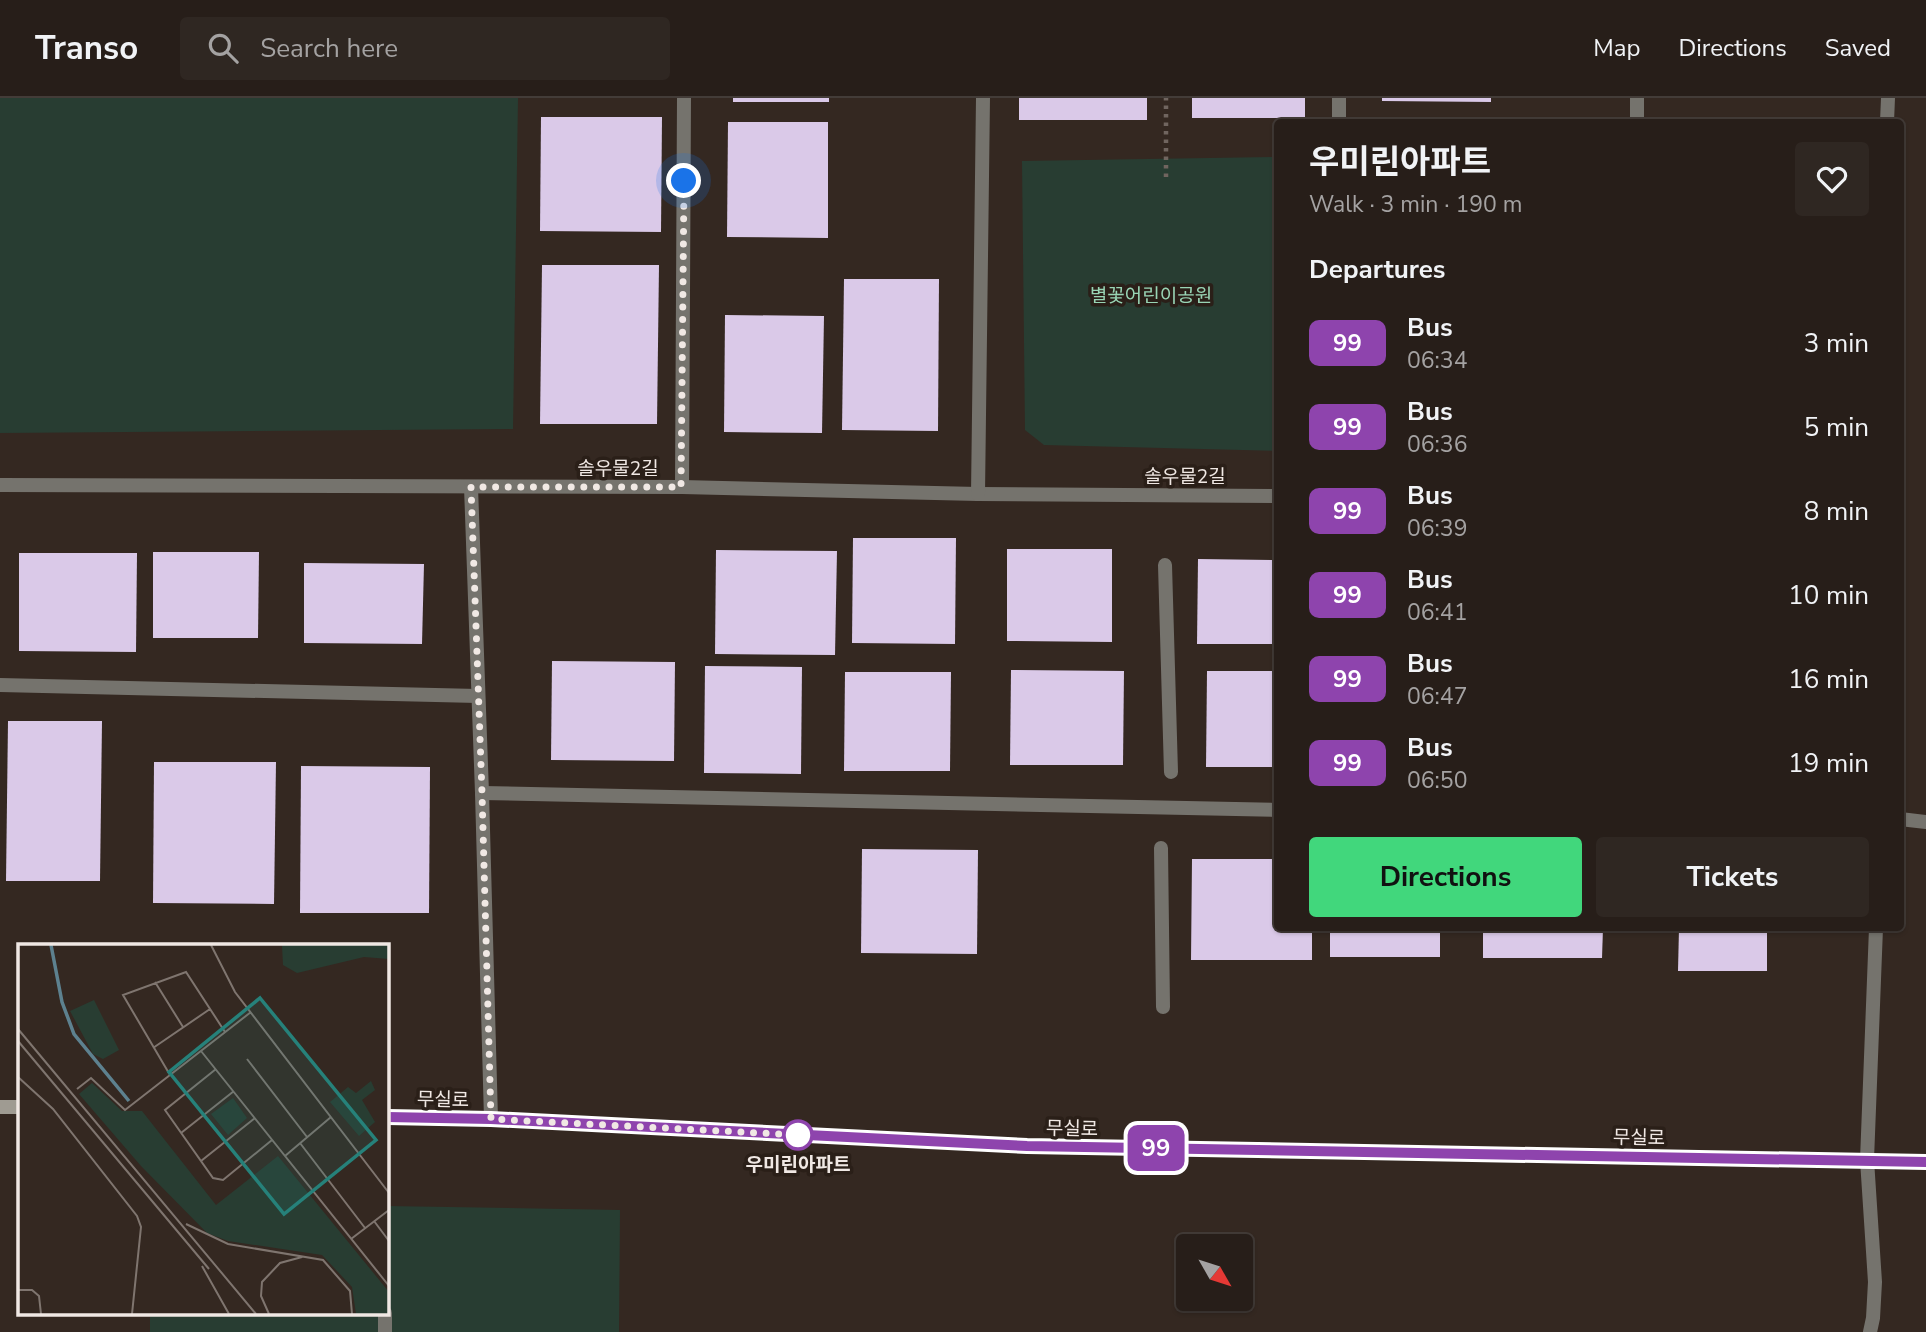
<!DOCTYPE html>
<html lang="en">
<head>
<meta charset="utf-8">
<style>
	body { margin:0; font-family:"Nunito Sans","Noto Sans KR",sans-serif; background:#2f2722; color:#f1f3f6; height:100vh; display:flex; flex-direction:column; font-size:26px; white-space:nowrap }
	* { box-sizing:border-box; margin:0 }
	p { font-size:23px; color:#a4a2a2 }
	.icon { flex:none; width:38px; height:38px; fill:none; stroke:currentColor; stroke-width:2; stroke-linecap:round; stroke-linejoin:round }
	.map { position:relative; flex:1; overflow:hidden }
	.side { position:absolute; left:1274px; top:21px; width:630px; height:812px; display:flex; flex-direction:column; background:#271e19; border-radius:7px; box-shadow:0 2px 5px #0004,0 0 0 2px #433c38 }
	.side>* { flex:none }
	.badge { padding:0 14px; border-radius:10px; font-size:24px; line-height:46px }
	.needle { width:46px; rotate:129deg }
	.fabs { position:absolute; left:1176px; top:1136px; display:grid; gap:14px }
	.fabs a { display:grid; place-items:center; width:77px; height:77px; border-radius:7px; background:#271e19; box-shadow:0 2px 5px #0004,0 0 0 2px #433c38; font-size:35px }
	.you { position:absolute; width:35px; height:35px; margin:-18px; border:5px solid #fff; border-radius:50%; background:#1a73e8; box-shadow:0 0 0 10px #1a73e833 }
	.map>.badge { position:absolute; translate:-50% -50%; box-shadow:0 0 0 4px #fff }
	h2 { padding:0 35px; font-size:26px; line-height:63px }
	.round { display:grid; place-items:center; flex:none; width:74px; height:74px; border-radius:7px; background:#2f2722 }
	.head { display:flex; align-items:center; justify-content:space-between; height:119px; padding:0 35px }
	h1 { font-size:33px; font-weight:700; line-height:52px }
	.action { display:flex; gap:14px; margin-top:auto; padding:14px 35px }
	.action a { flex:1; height:80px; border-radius:7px; background:#41d77c; color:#111; font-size:28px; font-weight:700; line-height:80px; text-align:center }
	.action a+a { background:#2f2722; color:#f1f3f6 }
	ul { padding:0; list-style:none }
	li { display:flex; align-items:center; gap:21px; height:84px; padding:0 35px }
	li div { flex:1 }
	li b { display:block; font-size:26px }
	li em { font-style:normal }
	li .badge { min-width:77px; font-weight:700; text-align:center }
	header { display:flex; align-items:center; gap:42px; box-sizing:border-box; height:98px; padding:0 35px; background:#271e19; border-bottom:2px solid #433c38 }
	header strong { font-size:33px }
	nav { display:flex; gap:38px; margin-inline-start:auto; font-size:24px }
	.search { width:490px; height:63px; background:#2f2722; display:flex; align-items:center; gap:18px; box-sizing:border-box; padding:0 24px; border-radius:7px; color:#a4a2a2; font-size:26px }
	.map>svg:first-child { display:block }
	.green { fill:#283d32 }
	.building { fill:#dac9e8 }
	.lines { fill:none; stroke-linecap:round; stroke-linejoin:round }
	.path { stroke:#70655f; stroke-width:4.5; stroke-dasharray:3.5 5; stroke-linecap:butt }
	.lane { stroke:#75736d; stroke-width:14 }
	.street { stroke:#75736d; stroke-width:14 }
	.secondary { stroke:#9f9b92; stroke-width:14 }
	.line-casing { stroke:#fff; stroke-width:16 }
	.line { stroke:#8e44ad; stroke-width:10 }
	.walk { stroke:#f0e8e4; stroke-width:7; stroke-dasharray:0 12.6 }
	.stop-dot { fill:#fff; stroke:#8e44ad; stroke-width:3.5 }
	.labels { text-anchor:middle; stroke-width:7; stroke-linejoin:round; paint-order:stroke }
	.park-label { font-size:19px; fill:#99d5b5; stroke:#2a1f18 }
	.street-label { font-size:19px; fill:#f0e8e4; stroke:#2a1f18 }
	.stop-label { font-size:19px; font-weight:bold; fill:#f0e8e4; stroke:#2a1f18 }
	.inset-river { fill:none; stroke:#5d818f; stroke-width:3.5 }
	.inset-road { fill:none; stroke:#7f756f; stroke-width:2 }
	.view { fill:#26817a; fill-opacity:0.15; stroke:#26817a; stroke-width:3.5 }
	.inset-edge { fill:none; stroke:#f0e8e4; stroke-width:3.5 }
</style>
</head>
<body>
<header>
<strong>Transo</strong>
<div class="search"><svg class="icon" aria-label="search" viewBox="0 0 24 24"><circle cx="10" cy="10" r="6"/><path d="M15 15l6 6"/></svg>Search here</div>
<nav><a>Map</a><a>Directions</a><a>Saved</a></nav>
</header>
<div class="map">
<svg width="1926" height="1234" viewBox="0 0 1926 1234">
	<rect width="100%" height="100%" fill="#342821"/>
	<g class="green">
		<path d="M 0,0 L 518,0 L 513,331 L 0,335 Z"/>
		<path d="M 1277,59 L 1277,353 L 1044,347 L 1025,332 L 1022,63 Z"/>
		<path d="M 387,1108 L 620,1112 L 619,1234 L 150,1234 L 150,1215 L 387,1215 Z"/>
	</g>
	<g class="building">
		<rect x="733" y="0" width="96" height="4"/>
		<rect x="1019" y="0" width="128" height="22"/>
		<rect x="1192" y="0" width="113" height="20"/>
		<path d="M 1382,0 L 1491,0 L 1491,4 L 1382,3 Z"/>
		<path d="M 541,19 L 662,19 L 661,134 L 540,133 Z"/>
		<path d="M 728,24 L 828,24 L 828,140 L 727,139 Z"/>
		<path d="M 542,167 L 659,167 L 657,326 L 540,326 Z"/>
		<path d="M 844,181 L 939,181 L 938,333 L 842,332 Z"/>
		<path d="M 725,217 L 824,218 L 822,335 L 724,334 Z"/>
		<path d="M 853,440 L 956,440 L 955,546 L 852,545 Z"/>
		<path d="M 1007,451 L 1112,451 L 1112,544 L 1007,543 Z"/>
		<path d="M 716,452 L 837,453 L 835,557 L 715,556 Z"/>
		<path d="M 153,454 L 259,454 L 258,540 L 153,540 Z"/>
		<path d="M 19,455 L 137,455 L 136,554 L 19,553 Z"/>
		<path d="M 1198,461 L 1278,462 L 1278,546 L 1197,546 Z"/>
		<path d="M 304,465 L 424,466 L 422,546 L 304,545 Z"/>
		<path d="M 552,563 L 675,564 L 674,663 L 551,662 Z"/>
		<path d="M 705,568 L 802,569 L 801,676 L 704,675 Z"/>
		<path d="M 1011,572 L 1124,573 L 1123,667 L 1010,667 Z"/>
		<path d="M 1207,573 L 1278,573 L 1278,669 L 1206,669 Z"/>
		<path d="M 845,574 L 951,574 L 950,673 L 844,673 Z"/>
		<path d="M 8,623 L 102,623 L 100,783 L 6,783 Z"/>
		<path d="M 154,664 L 276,664 L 274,806 L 153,805 Z"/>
		<path d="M 301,668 L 430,669 L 429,815 L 300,815 Z"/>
		<path d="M 862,751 L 978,752 L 977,856 L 861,855 Z"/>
		<path d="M 1192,761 L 1278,761 L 1278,830 L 1312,830 L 1312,862 L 1191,862 Z"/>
		<rect x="1330" y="830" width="110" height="29"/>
		<path d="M 1483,830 L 1603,830 L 1602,860 L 1483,860 Z"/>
		<path d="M 1679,830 L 1767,830 L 1767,873 L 1678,873 Z"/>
	</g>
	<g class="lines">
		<path class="path" d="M 1166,79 L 1166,0"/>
		<path class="lane" d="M 1867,1062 L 1875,1184 L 1873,1220 L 1870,1234"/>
		<g class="street">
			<path d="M 1339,24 L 1339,0"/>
			<path d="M 1637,24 L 1637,0"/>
			<path d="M 1887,24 L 1888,0"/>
			<path d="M 0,387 L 682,389 L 978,396 L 1278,398"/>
			<path d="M 471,389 L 482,695 L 491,1021"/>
			<path d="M 682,389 L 684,0"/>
			<path d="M 978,396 L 983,0"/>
			<path d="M 1165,467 L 1171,674"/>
			<path d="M 0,587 L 478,598"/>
			<path d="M 482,695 L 1278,712"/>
			<path d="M 1900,721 L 1926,724"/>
			<path d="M 1161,750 L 1163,909"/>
			<path d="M 1867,1062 L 1876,830"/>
			<path d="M 385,1234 L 385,1215"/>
		</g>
		<g class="secondary">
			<path d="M 0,1009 L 19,1009"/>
			<path d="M 387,1019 L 491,1021 L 1027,1048 L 1926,1064"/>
		</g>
	</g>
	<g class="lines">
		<g class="line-casing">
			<path id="line" d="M 387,1019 L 491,1021 L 1027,1048 L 1926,1064"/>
		</g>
		<use href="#line" class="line"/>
		<path class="walk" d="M 684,83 L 681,389 L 471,389 L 482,695 L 491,1021 L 798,1037"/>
	</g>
	<circle class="stop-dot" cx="798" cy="1037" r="14"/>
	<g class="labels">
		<g class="park-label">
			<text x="1151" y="204">별꽃어린이공원</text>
		</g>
		<g class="street-label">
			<text x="618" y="377">솔우물2길</text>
			<text x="1185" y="385">솔우물2길</text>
			<text transform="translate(443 1001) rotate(1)" y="7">무실로</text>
			<text transform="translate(1072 1030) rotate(1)" y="7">무실로</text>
			<text transform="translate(1639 1039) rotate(1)" y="7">무실로</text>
		</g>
		<g class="stop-label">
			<text x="798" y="1073">우미린아파트</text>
		</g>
	</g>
	<g transform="translate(18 846)">
		<rect width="371" height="371" fill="#342821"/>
		<path d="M 264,1 L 371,1 L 371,15 L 346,13 L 279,29 L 265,21 ZM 76,56 L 101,106 L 85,115 L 75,110 L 52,67 ZM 353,137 L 357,146 L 344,156 L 357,178 L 341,192 L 312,158 L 330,143 L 338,149 ZM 74,139 L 104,167 L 124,167 L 198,261 L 260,212 L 371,348 L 371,370 L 338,370 L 334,343 L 304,311 L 210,297 L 189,289 L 123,222 L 61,150 ZM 215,154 L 229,174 L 210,191 L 193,170 Z" fill="#283d32"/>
		<path class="inset-river" d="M 33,1 L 44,58 L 56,90 L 111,157"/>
		<path class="inset-road" d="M 193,1 L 217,48 L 371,249M 137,38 L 165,83M 0,85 L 238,370M 0,97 L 191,325M 135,104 L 192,65M 183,107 L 371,342M 229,115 L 289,193M 198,125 L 147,166 L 195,234 L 205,236 L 254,196M 152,131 L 105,51 L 168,28 L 207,88M 0,133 L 35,165 L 119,272 L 123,283 L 114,370M 59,145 L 73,134 L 107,166 L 233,68M 163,189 L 216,147M 282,199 L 347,284M 267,212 L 313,173M 183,217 L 237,174M 356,277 L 371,297M 168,280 L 210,300 L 305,316 L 332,347 L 334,370M 333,295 L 371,266M 184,322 L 211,370M 0,346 L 14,346 L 21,352 L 23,370M 251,370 L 243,352 L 244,338 L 262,319 L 284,313"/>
		<path class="view" d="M 242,54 L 358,196 L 266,270 L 151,128 Z"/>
		<rect width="371" height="371" class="inset-edge"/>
	</g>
</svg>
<div class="fabs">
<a><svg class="needle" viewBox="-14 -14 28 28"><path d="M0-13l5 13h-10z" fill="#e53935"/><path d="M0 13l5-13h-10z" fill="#a4a2a2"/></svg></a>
</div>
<div class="you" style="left:684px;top:83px"></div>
<b class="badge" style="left:1156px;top:1050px;background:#8e44ad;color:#fff">99</b>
<section class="side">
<div class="head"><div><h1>우미린아파트</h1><p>Walk · 3 min · 190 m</p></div><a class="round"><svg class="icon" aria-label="heart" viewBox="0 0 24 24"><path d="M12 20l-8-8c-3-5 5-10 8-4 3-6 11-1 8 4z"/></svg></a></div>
<h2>Departures</h2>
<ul>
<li><span class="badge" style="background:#8e44ad;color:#fff">99</span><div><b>Bus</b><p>06:34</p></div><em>3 min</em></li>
<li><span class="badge" style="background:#8e44ad;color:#fff">99</span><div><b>Bus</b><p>06:36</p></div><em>5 min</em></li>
<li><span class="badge" style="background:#8e44ad;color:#fff">99</span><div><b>Bus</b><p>06:39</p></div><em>8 min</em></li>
<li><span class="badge" style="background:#8e44ad;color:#fff">99</span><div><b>Bus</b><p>06:41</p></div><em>10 min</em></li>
<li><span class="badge" style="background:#8e44ad;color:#fff">99</span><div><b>Bus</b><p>06:47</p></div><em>16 min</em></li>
<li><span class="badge" style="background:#8e44ad;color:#fff">99</span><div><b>Bus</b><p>06:50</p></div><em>19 min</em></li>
</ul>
<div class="action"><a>Directions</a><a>Tickets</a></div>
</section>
</div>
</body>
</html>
